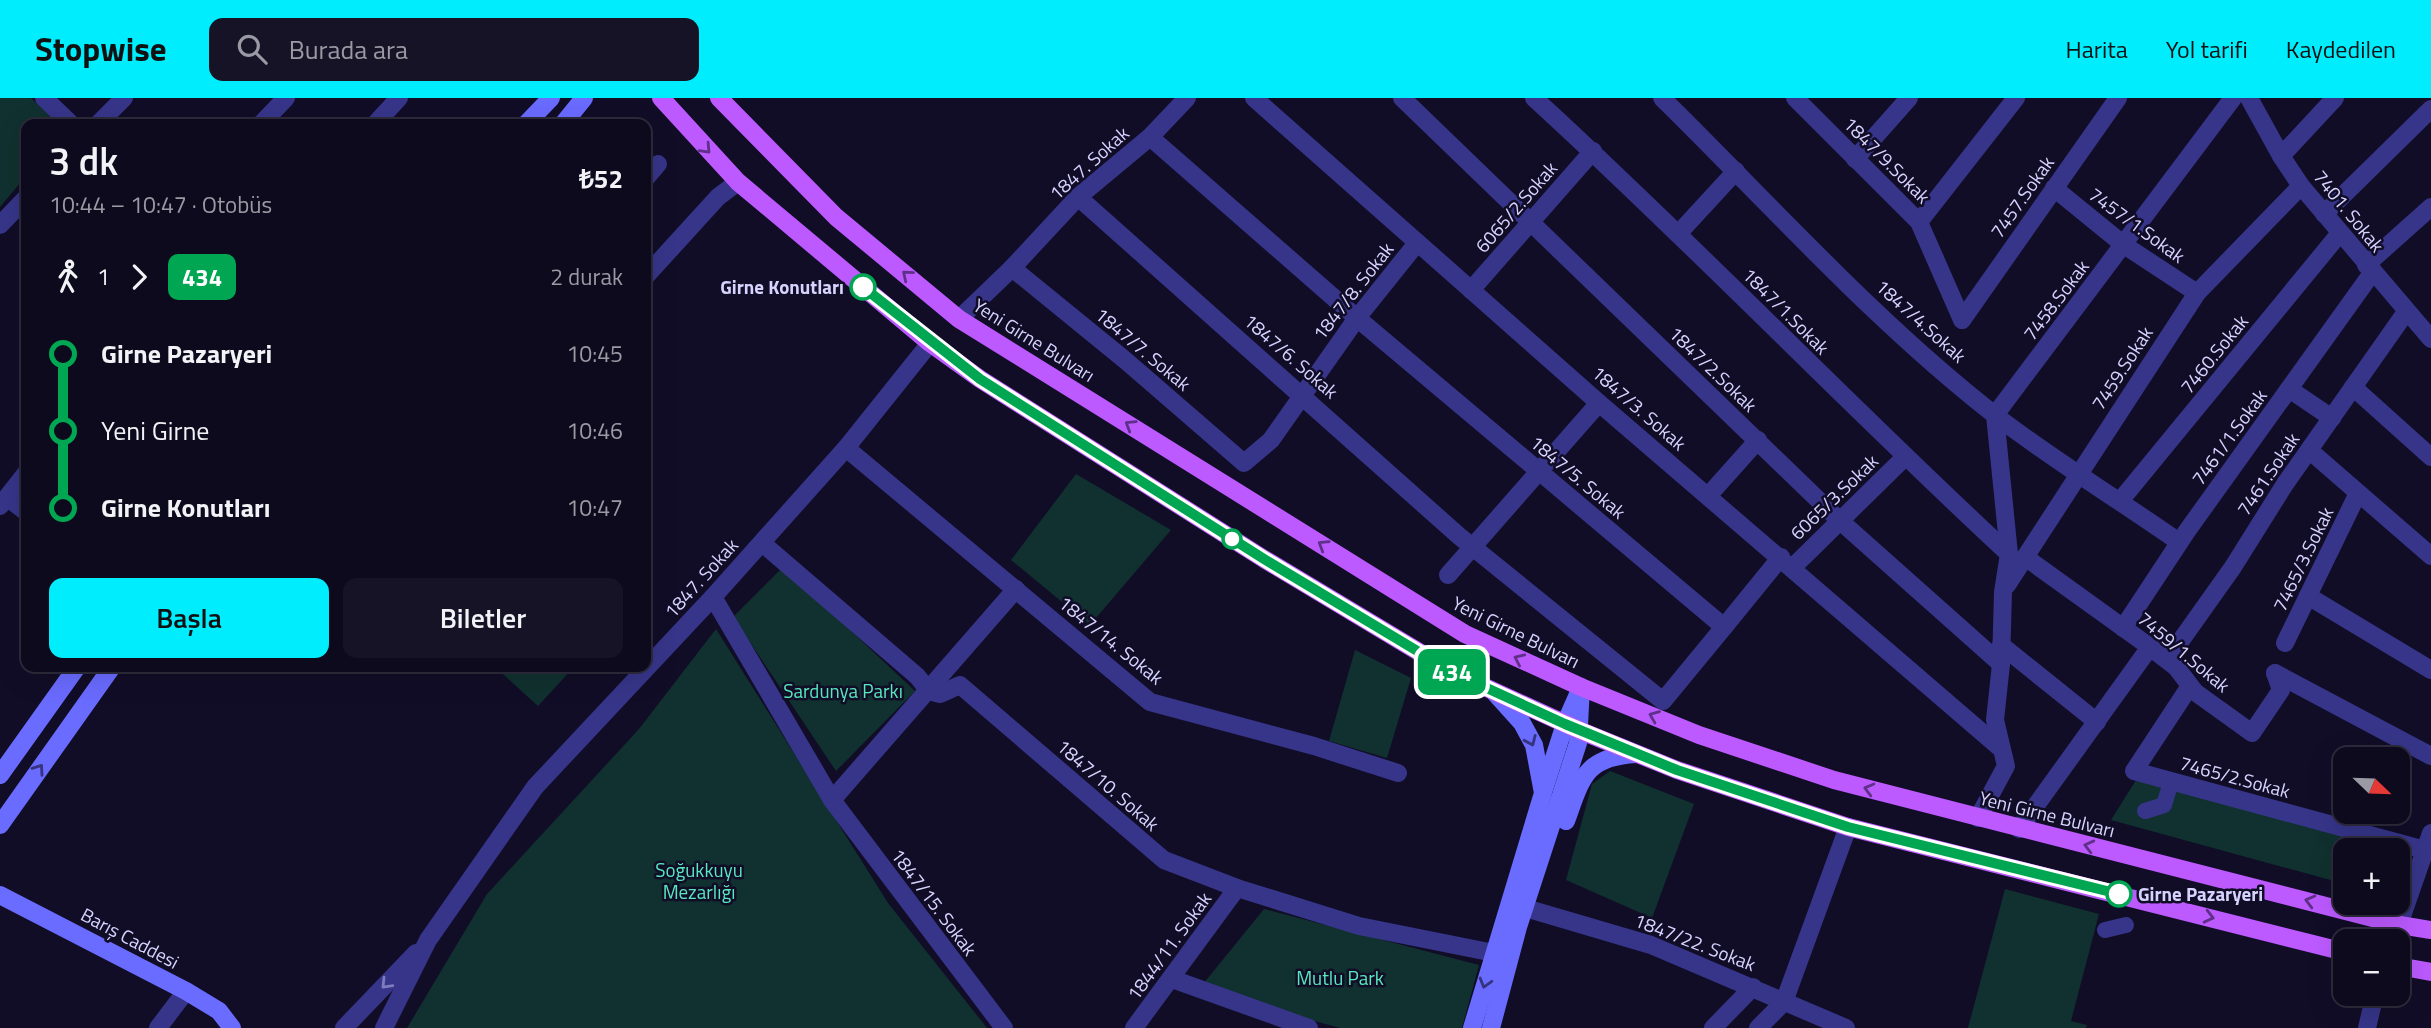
<!DOCTYPE html>
<html lang="tr">
<head>
<meta charset="utf-8">
<style>
	body { margin:0; font-family:"Titillium Web",sans-serif; background:#161326; color:#f1f3f6; height:100vh; display:flex; flex-direction:column; font-size:26px; white-space:nowrap }
	* { box-sizing:border-box; margin:0 }
	p { font-size:23px; color:#9a9aa4 }
	.icon { flex:none; width:38px; height:38px; fill:none; stroke:currentColor; stroke-width:2; stroke-linecap:round; stroke-linejoin:round }
	.map { position:relative; flex:1; overflow:hidden }
	.panel { position:absolute; left:21px; top:21px; width:630px; height:553px; display:flex; flex-direction:column; background:#0d0a1d; border-radius:14px; box-shadow:0 7px 28px #0002,0 0 0 2px #2d2b3b }
	.panel>* { flex:none }
	.badge { padding:0 14px; border-radius:10px; font-size:24px; line-height:46px }
	.needle { width:46px; rotate:113deg }
	.controls { position:absolute; left:2333px; top:649px; display:grid; gap:14px }
	.controls a { display:grid; place-items:center; width:77px; height:77px; border-radius:14px; background:#0d0a1d; box-shadow:0 7px 28px #0002,0 0 0 2px #2d2b3b; font-size:35px }
	.map>.badge { position:absolute; translate:-50% -50%; box-shadow:0 0 0 4px #fff }
	.legs { display:flex; align-items:center; gap:10px; height:77px; padding:0 28px; font-size:23px }
	.legs p { margin-inline-start:auto }
	.summary { display:flex; align-items:center; justify-content:space-between; height:119px; padding:0 28px }
	h1 { font-size:38px; font-weight:600; line-height:52px }
	.action { display:flex; gap:14px; margin-top:auto; padding:14px 28px }
	.action a { flex:1; height:80px; border-radius:14px; background:#00edfe; color:#111; font-size:28px; font-weight:600; line-height:80px; text-align:center }
	.action a+a { background:#161326; color:#f1f3f6 }
	ul { padding:0 28px; list-style:none }
	li { display:flex; align-items:center; gap:24px; height:77px; font-size:26px }
	li i { display:grid; place-items:center; width:10px; height:100%; margin:0 9px; background:currentColor }
	li i::after { content:''; width:18px; height:18px; margin:-9px; border:5px solid; border-radius:50%; background:#0d0a1d }
	li p { margin-inline-start:auto }
	li:first-child i { background:linear-gradient(#0000 50%,currentColor 0) }
	li:last-child i { background:linear-gradient(currentColor 50%,#0000 0) }
	header { display:flex; align-items:center; gap:42px; box-sizing:border-box; height:98px; padding:0 35px; background:#00edfe; color:#111 }
	header strong { font-size:33px }
	nav { display:flex; gap:38px; margin-inline-start:auto; font-size:24px }
	.search { width:490px; height:63px; background:#161326; display:flex; align-items:center; gap:18px; box-sizing:border-box; padding:0 24px; border-radius:14px; color:#9a9aa4; font-size:26px }
	.map>svg:first-child { display:block }
	.green { fill:#10312f }
	.lines { fill:none; stroke-linecap:round; stroke-linejoin:round }
	.pedestrian { stroke:#363589; stroke-width:16 }
	.minor { stroke:#363589; stroke-width:18 }
	.secondary { stroke:#6a6bff; stroke-width:18 }
	.primary { stroke:#bc5aff; stroke-width:18 }
	.oneway { stroke:#5e3088 }
	.oneway2 { stroke:#35337d }
	.oneway3 { stroke:#7e7cbe }
	.line-1-casing { stroke:#fff; stroke-width:16 }
	.line-1 { stroke:#00a651; stroke-width:10 }
	.stop-1-dot { fill:#fff; stroke:#00a651; stroke-width:3.5 }
	.labels { text-anchor:middle; stroke-width:5; stroke-linejoin:round; paint-order:stroke }
	.street-label { font-size:19px; fill:#d7d3ff; stroke:#110d27 }
	.stop-label { font-size:19px; font-weight:bold; fill:#d7d3ff; stroke:#110d27; text-anchor:end }
	.park-label { font-size:19px; fill:#57e8bf; stroke:#110d27 }
</style>
</head>
<body>
<header>
<strong>Stopwise</strong>
<div class="search"><svg class="icon" aria-label="search" viewBox="0 0 24 24"><circle cx="10" cy="10" r="6"/><path d="M15 15l6 6"/></svg>Burada ara</div>
<nav><a>Harita</a><a>Yol tarifi</a><a>Kaydedilen</a></nav>
</header>
<div class="map">
<svg width="2431" height="930" viewBox="0 0 2431 930">
	<rect width="100%" height="100%" fill="#110d27"/>
	<g class="green">
		<path d="M 0,0 L 31,0 L 58,26 L 26,26 L 26,78 L 0,109 Z"/>
		<path d="M 1076,376 L 1171,432 L 1090,527 L 1011,462 Z"/>
		<path d="M 783,469 L 915,593 L 836,673 L 733,519 Z"/>
		<path d="M 716,531 L 888,805 L 987,930 L 407,930 L 487,796 L 639,631 Z"/>
		<path d="M 1355,552 L 1411,580 L 1387,660 L 1329,643 Z"/>
		<path d="M 495,569 L 574,569 L 538,608 Z"/>
		<path d="M 2143,671 L 2408,744 L 2398,782 L 2398,752 L 2345,752 L 2345,786 L 2111,722 Z"/>
		<path d="M 1610,673 L 1694,706 L 1652,820 L 1566,782 L 1592,686 Z"/>
		<path d="M 2005,791 L 2099,816 L 2071,923 L 2087,927 L 2086,930 L 1968,930 Z"/>
		<path d="M 1264,811 L 1479,867 L 1462,930 L 1340,930 L 1199,891 Z"/>
	</g>
	<g class="lines">
		<g class="pedestrian">
			<path d="M 2145,713 L 2164,707 L 2171,684"/>
			<path d="M 2105,832 L 2126,827"/>
		</g>
		<g class="minor">
			<path d="M 44,0 L 71,26"/>
			<path d="M 1254,0 L 1599,305 L 1999,649"/>
			<path d="M 1402,0 L 1838,421 L 2001,566"/>
			<path d="M 1534,0 C 1696,148 1848,307 2009,456"/>
			<path d="M 1662,0 C 1771,107 1875,224 1996,318 C 2055,363 2119,402 2179,444"/>
			<path d="M 1795,0 L 1919,124 L 1962,222"/>
			<path d="M 2249,0 L 2281,58 L 2301,88 L 2431,241"/>
			<path d="M 98,26 L 124,0"/>
			<path d="M 261,26 L 286,0"/>
			<path d="M 375,26 L 399,0"/>
			<path d="M 2281,58 L 2335,0"/>
			<path d="M 1855,61 L 1909,0"/>
			<path d="M 646,80 L 658,66"/>
			<path d="M 2054,90 L 2124,147 L 2197,195"/>
			<path d="M 1078,99 L 1459,438 L 1663,603 L 1724,529 L 1357,220 L 1150,39"/>
			<path d="M 2324,116 L 2431,11"/>
			<path d="M 1919,124 L 2016,0"/>
			<path d="M 0,127 L 26,100"/>
			<path d="M 1678,136 L 1736,73"/>
			<path d="M 2366,167 L 2431,109"/>
			<path d="M 1012,170 L 1125,262 L 1244,365 L 1271,342 L 1357,220 L 1417,145"/>
			<path d="M 646,178 L 718,99 L 738,84"/>
			<path d="M 1471,192 L 1593,53"/>
			<path d="M 959,221 L 1012,170 L 1078,99 L 1150,39 L 1187,0"/>
			<path d="M 1962,222 L 2118,0"/>
			<path d="M 2353,289 L 2431,359"/>
			<path d="M 2289,291 L 2332,320"/>
			<path d="M 846,350 L 1150,604 L 1314,648 L 1398,675"/>
			<path d="M 2309,352 L 2431,458"/>
			<path d="M 1708,398 L 1758,342"/>
			<path d="M 8,400 L 26,414"/>
			<path d="M 2120,403 L 2340,135"/>
			<path d="M 0,408 L 26,375"/>
			<path d="M 762,445 L 917,578 L 929,593 L 940,596 L 960,587 L 1164,762 L 1237,790 L 1359,828 L 1494,855"/>
			<path d="M 2025,459 L 2150,549 L 2176,569 L 2195,594 L 2252,635 L 2281,592 L 2275,575"/>
			<path d="M 1793,469 L 1904,360"/>
			<path d="M 1448,477 L 1599,305"/>
			<path d="M 2007,487 L 2197,195 L 2301,88"/>
			<path d="M 2308,498 L 2431,572"/>
			<path d="M 713,499 L 832,702 L 1004,930"/>
			<path d="M 1724,529 L 1781,459"/>
			<path d="M 2123,530 L 2187,433 L 2372,175"/>
			<path d="M 2285,545 L 2358,395"/>
			<path d="M 2001,547 L 2097,624"/>
			<path d="M 2167,562 L 2233,469 L 2285,386 L 2406,214"/>
			<path d="M 2275,575 L 2431,658"/>
			<path d="M 2190,588 L 2134,673 L 2425,752"/>
			<path d="M 832,702 L 1016,491"/>
			<path d="M 1978,720 L 2006,668 L 1995,622 L 2001,566 L 2003,494 L 2009,456 L 1995,317 L 2233,0"/>
			<path d="M 2019,731 L 2150,549"/>
			<path d="M 1525,810 L 1651,847 L 1846,930"/>
			<path d="M 2393,844 L 2431,735"/>
			<path d="M 1172,881 L 1309,930"/>
			<path d="M 158,930 L 186,893"/>
			<path d="M 344,930 L 416,855"/>
			<path d="M 384,930 L 428,842 L 535,689 L 713,499 L 846,350 L 930,245"/>
			<path d="M 1134,930 L 1237,790"/>
			<path d="M 1713,930 L 1753,889"/>
			<path d="M 1758,930 L 1784,904 L 1848,729"/>
			<path d="M 2367,930 L 2375,896"/>
		</g>
		<g class="secondary">
			<path d="M 526,26 L 551,0"/>
			<path d="M 563,26 L 584,0"/>
			<path d="M 0,677 L 77,569"/>
			<path d="M 1544,691 L 1565,626 L 1580,592"/>
			<path d="M 1566,723 C 1582,679 1585,659 1636,656"/>
			<path d="M 0,727 L 112,569"/>
			<path d="M 0,797 L 186,893 L 219,913 L 232,930"/>
			<path d="M 1472,930 L 1543,695 L 1534,647 L 1522,625 L 1495,595"/>
			<path d="M 1491,930 L 1518,829 L 1578,645 L 1581,589"/>
		</g>
		<g class="primary">
			<path d="M 661,0 L 738,84 L 930,245 L 980,281 L 1264,461 L 1454,575 L 1581,633 L 1677,672 L 1848,729 L 2345,854"/>
			<path d="M 719,0 L 836,119 L 959,221 L 1465,536 L 1581,589 L 1699,637 L 1834,682 L 2400,827 L 2431,832"/>
			<path d="M 2398,868 L 2431,874"/>
		</g>
	</g>
	<defs><path id="oneway-chevron" d="M-2-3.5L2.5 0L-2 3.5" fill="none" stroke-width="1.6" stroke-linecap="round" stroke-linejoin="round" transform="scale(1.75)"/></defs>
	<g class="oneway">
		<use href="#oneway-chevron" transform="translate(706 51) rotate(47)"/>
		<use href="#oneway-chevron" transform="translate(907 177) rotate(-140)"/>
		<use href="#oneway-chevron" transform="translate(1130 327) rotate(-148)"/>
		<use href="#oneway-chevron" transform="translate(1323 447) rotate(-148)"/>
		<use href="#oneway-chevron" transform="translate(1519 561) rotate(-155)"/>
		<use href="#oneway-chevron" transform="translate(1654 618) rotate(-158)"/>
		<use href="#oneway-chevron" transform="translate(1869 691) rotate(-165)"/>
		<use href="#oneway-chevron" transform="translate(2089 748) rotate(-166)"/>
		<use href="#oneway-chevron" transform="translate(2310 803) rotate(-165)"/>
		<use href="#oneway-chevron" transform="translate(2209 819) rotate(14)"/>
	</g>
	<g class="oneway2">
		<use href="#oneway-chevron" transform="translate(1531 643) rotate(66)"/>
		<use href="#oneway-chevron" transform="translate(39 671) rotate(-55)"/>
		<use href="#oneway-chevron" transform="translate(1485 885) rotate(106)"/>
	</g>
	<use class="oneway3" href="#oneway-chevron" transform="translate(386 886) rotate(134)"/>
	<g class="lines">
		<g class="line-1-casing">
			<path id="line-1" d="M 863,189 L 980,281 L 1264,461 L 1454,575 L 1565,626 L 1677,672 L 1848,729 L 2119,796"/>
		</g>
		<use href="#line-1" class="line-1"/>
	</g>
	<g class="stop-1-dot">
		<circle cx="863" cy="189" r="12"/>
		<circle cx="1232" cy="441" r="9"/>
		<circle cx="2119" cy="796" r="12"/>
	</g>
	<g class="labels">
		<g class="street-label">
			<text transform="translate(1887 62) rotate(45)" y="7">1847/9.Sokak</text>
			<text transform="translate(1089 65) rotate(-42)" y="7">1847. Sokak</text>
			<text transform="translate(2022 99) rotate(-55)" y="7">7457.Sokak</text>
			<text transform="translate(1516 109) rotate(-49)" y="7">6065/2.Sokak</text>
			<text transform="translate(2349 113) rotate(51)" y="7">7401. Sokak</text>
			<text transform="translate(2137 127) rotate(36)" y="7">7457/1.Sokak</text>
			<text transform="translate(1353 193) rotate(-52)" y="7">1847/8. Sokak</text>
			<text transform="translate(2056 202) rotate(-53)" y="7">7458.Sokak</text>
			<text transform="translate(1786 213) rotate(45)" y="7">1847/1.Sokak</text>
			<text transform="translate(1921 223) rotate(42)" y="7">1847/4.Sokak</text>
			<text transform="translate(1034 242) rotate(32)" y="7">Yeni Girne Bulvarı</text>
			<text transform="translate(1143 251) rotate(40)" y="7">1847/7. Sokak</text>
			<text transform="translate(2214 256) rotate(-51)" y="7">7460.Sokak</text>
			<text transform="translate(1291 258) rotate(41)" y="7">1847/6. Sokak</text>
			<text transform="translate(2122 270) rotate(-57)" y="7">7459.Sokak</text>
			<text transform="translate(1713 271) rotate(44)" y="7">1847/2.Sokak</text>
			<text transform="translate(1639 310) rotate(41)" y="7">1847/3. Sokak</text>
			<text transform="translate(2229 339) rotate(-54)" y="7">7461/1.Sokak</text>
			<text transform="translate(2268 376) rotate(-56)" y="7">7461.Sokak</text>
			<text transform="translate(1578 379) rotate(40)" y="7">1847/5. Sokak</text>
			<text transform="translate(1834 399) rotate(-44)" y="7">6065/3.Sokak</text>
			<text transform="translate(2303 461) rotate(-64)" y="7">7465/3.Sokak</text>
			<text transform="translate(701 480) rotate(-48)" y="7">1847. Sokak</text>
			<text transform="translate(1516 534) rotate(26)" y="7">Yeni Girne Bulvarı</text>
			<text transform="translate(1111 542) rotate(39)" y="7">1847/14. Sokak</text>
			<text transform="translate(2184 554) rotate(40)" y="7">7459/1.Sokak</text>
			<text transform="translate(2235 679) rotate(15)" y="7">7465/2.Sokak</text>
			<text transform="translate(1108 687) rotate(41)" y="7">1847/10. Sokak</text>
			<text transform="translate(2047 716) rotate(14)" y="7">Yeni Girne Bulvarı</text>
			<text transform="translate(934 804) rotate(53)" y="7">1847/15. Sokak</text>
			<text transform="translate(130 840) rotate(28)" y="7">Barış Caddesi</text>
			<text transform="translate(1695 844) rotate(21)" y="7">1847/22. Sokak</text>
			<text transform="translate(1169 848) rotate(-54)" y="7">1844/11. Sokak</text>
		</g>
		<g class="stop-label">
			<text x="844" y="196">Girne Konutları</text>
			<text x="2138" y="803" text-anchor="start">Girne Pazaryeri</text>
		</g>
		<g class="park-label">
			<text x="843" y="600">Sardunya Parkı</text>
			<text x="699" y="779">Soğukkuyu<tspan x="699" dy="22">Mezarlığı</tspan></text>
			<text x="1340" y="887">Mutlu Park</text>
		</g>
	</g>
</svg>
<div class="controls">
<a><svg class="needle" viewBox="-14 -14 28 28"><path d="M0-13l5 13h-10z" fill="#e53935"/><path d="M0 13l5-13h-10z" fill="#9a9aa4"/></svg></a>
<a>+</a>
<a>−</a>
</div>
<b class="badge" style="left:1452px;top:574px;background:#00a651;color:#fff">434</b>
<section class="panel">
<div class="summary"><div><h1>3 dk</h1><p>10:44 – 10:47 · Otobüs</p></div><b>₺52</b></div>
<div class="legs"><svg class="icon" aria-label="walk" viewBox="0 0 24 24"><circle cx="13" cy="4" r="2"/><path d="M13 8l-2 6 4 7M11 14l-3 7M7 12l3-4h3l4 4"/></svg>1<svg class="icon" aria-label="forward" viewBox="0 0 24 24"><path d="M9 5l7 7-7 7"/></svg><b class="badge" style="background:#00a651;color:#fff">434</b><p>2 durak</p></div>
<ul>
<li><i style="color:#00a651"></i><b>Girne Pazaryeri</b><p>10:45</p></li>
<li><i style="color:#00a651"></i><span>Yeni Girne</span><p>10:46</p></li>
<li><i style="color:#00a651"></i><b>Girne Konutları</b><p>10:47</p></li>
</ul>
<div class="action"><a>Başla</a><a>Biletler</a></div>
</section>
</div>
</body>
</html>
